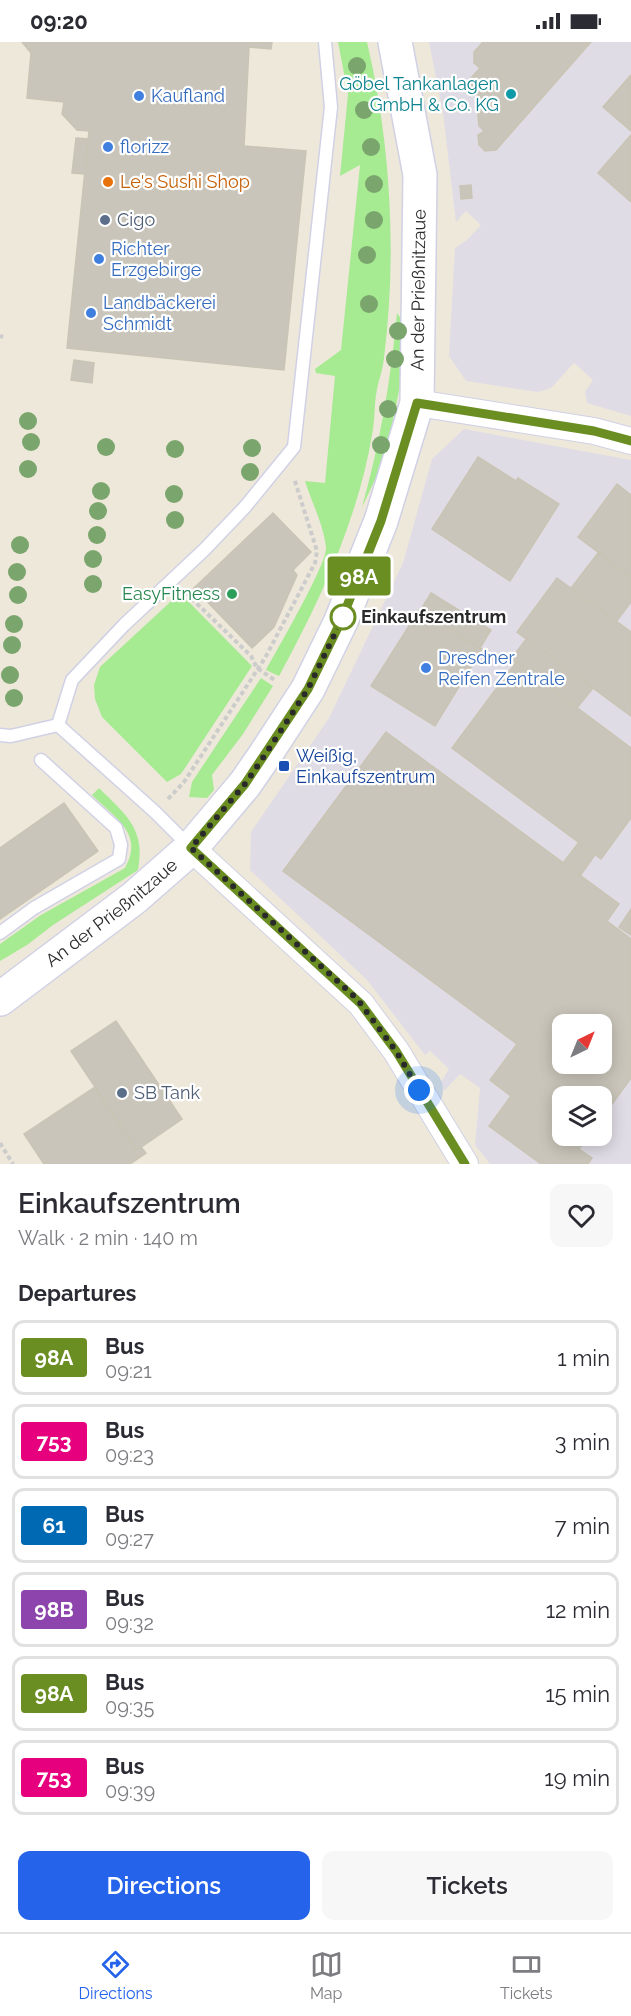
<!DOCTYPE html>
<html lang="en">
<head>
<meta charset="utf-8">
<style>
	body { margin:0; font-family:Raleway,sans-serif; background:#f7f7f7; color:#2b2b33; height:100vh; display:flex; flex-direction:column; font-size:22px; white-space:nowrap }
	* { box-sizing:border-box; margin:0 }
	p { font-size:20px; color:#7c7c81 }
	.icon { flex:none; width:33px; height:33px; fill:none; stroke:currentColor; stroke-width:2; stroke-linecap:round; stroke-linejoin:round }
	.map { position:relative; height:1122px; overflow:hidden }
	.panel { display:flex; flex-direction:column; background:#fff; flex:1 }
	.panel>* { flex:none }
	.badge { padding:0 12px; border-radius:4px; font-size:21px; line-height:39px }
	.needle { width:39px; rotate:43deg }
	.fabs { position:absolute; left:552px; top:972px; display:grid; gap:12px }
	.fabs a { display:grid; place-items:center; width:60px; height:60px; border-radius:12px; background:#fff; box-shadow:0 3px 15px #0003; font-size:30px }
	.you { position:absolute; width:30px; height:30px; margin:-15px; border:4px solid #fff; border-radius:50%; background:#1a73e8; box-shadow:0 0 0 9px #1a73e833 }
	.map>.badge { position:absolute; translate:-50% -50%; box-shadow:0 0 0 3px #fff }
	h2 { padding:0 18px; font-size:22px; line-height:54px }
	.round { display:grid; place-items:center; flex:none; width:63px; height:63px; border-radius:12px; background:#f7f7f7 }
	.headline { display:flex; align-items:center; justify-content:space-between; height:102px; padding:0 18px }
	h1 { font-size:28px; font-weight:600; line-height:45px }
	.button { display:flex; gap:12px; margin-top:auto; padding:12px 18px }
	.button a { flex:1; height:69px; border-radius:12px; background:#2563eb; color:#fff; font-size:24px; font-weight:600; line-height:69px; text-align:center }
	.button a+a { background:#f7f7f7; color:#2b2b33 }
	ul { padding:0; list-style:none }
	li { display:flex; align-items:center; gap:18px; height:75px; margin:0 12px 9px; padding:0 6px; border:3px solid #e1e1e2; border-radius:12px }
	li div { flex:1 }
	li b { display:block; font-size:22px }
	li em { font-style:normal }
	li .badge { min-width:66px; font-weight:700; text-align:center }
	.status { display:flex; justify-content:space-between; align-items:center; height:42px; padding:0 30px; background:#fff; direction:ltr }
	.status svg { height:16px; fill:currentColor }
	.tabs { display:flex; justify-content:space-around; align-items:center; height:84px; border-top:2px solid #e1e1e2; background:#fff; font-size:16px; color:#7c7c81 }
	.tabs a { display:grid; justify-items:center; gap:3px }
	.tabs .on { color:#2563eb }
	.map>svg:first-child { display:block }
	.industrial { fill:#e0dce5; fill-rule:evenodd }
	.green { fill:#a6ea92 }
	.building { fill:#c9c5ba; stroke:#c9c4b4; stroke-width:1.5; fill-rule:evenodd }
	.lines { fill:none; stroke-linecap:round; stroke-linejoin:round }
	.lane-casing { stroke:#d0d1e5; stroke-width:15 }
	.street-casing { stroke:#d0d1e5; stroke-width:28 }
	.secondary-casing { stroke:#d0d1e5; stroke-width:36 }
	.path { stroke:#ccc; stroke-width:4; stroke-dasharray:4.5 3; stroke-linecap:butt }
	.lane { stroke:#fff; stroke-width:12 }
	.street { stroke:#fff; stroke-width:26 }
	.secondary { stroke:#fff; stroke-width:33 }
	.tree { fill:#7aa56d }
	.line-casing { stroke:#fff; stroke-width:14 }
	.line { stroke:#6b8e23; stroke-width:9 }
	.walk { stroke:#2a2a2a; stroke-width:6; stroke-dasharray:0 10.8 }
	.culture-dot { fill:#0f9aa8; stroke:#fff; stroke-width:2 }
	.shop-dot { fill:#3f7fe0; stroke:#fff; stroke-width:2 }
	.food-dot { fill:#e8710a; stroke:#fff; stroke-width:2 }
	.service-dot { fill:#5c6f8a; stroke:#fff; stroke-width:2 }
	.leisure-dot { fill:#2e9e5b; stroke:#fff; stroke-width:2 }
	.stop-dot { fill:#fff; stroke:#6b8e23; stroke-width:3 }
	.transit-dot { fill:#1a4fb4; stroke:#fff; stroke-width:2 }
	.labels { text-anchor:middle; stroke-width:4.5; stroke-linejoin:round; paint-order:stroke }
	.culture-label { font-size:18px; fill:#0d838f; stroke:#fff; text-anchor:end }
	.shop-label { font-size:18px; fill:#366cbe; stroke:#fff; text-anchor:start }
	.food-label { font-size:18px; fill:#c56008; stroke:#fff; text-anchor:start }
	.service-label { font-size:18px; fill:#4e5e75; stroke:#fff; text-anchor:start }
	.street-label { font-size:18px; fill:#2a2a2a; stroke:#fff }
	.leisure-label { font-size:18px; fill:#27864d; stroke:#fff; text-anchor:end }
	.stop-label { font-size:18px; font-weight:bold; fill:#2a2a2a; stroke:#fff; text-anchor:start }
	.transit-label { font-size:18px; fill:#164399; stroke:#fff; text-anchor:start }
</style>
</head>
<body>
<div class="status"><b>09:20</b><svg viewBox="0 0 49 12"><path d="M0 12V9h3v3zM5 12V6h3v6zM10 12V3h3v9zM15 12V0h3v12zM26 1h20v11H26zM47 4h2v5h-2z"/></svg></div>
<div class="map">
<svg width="631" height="1122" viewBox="0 0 631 1122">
	<rect width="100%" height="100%" fill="#eee8db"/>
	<g class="industrial">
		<path d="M 429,0 L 631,0 L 631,374 L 587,361 L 585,350 L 593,338 L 574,321 L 551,346 L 538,350 L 466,339 L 449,314 L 455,206 L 467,198 L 481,183 L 466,169 L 456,180 L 443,71 Z"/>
		<path d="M 464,387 L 631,418 L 631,1122 L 490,1122 L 475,1103 L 480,1046 L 460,1032 L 444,1049 L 441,1040 L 449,1027 L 430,1009 L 425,1013 L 367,938 L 250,828 L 251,790 L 329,676 L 403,521 L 432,417 ZM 562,982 L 602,982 L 602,1022 L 562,1022 ZM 562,1054 L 602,1054 L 602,1094 L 562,1094 Z"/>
	</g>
	<g class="green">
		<path d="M 338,0 L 367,0 C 391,102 397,213 384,316 C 383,327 379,337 377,347 C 374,362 375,378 372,393 C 358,477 320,559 279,634 L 266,628 C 277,608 327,522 326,506 C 324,484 312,461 305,439 L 325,441 L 335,334 L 316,331 L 315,327 L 341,308 L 360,123 L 340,134 L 348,52 Z"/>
		<path d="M 397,271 L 407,286 L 400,344 L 385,417 L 362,465 C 380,401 391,337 397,271 Z"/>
		<path d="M 180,551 L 252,624 L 181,732 L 167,740 L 102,675 L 95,657 L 94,643 L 100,625 Z"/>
		<path d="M 261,636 L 273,644 L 243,692 L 212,733 L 214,748 L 207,756 L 189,755 L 192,740 Z"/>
		<path d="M 99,746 C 126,773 146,787 138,828 L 53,883 L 27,903 L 0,919 L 0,902 L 41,873 L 125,826 C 145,792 114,775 92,753 Z"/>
	</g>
	<g class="building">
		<path d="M 22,0 L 32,0 L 31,11 Z"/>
		<path d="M 32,0 L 272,0 L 271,7 L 249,5 L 244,104 L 306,109 L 284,328 L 67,306 L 89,89 L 77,88 L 62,72 L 64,60 L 27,56 Z"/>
		<path d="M 483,0 L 591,0 L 496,108 L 485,109 L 479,103 L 478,93 L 484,89 L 479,84 L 477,63 L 482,57 L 472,48 L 470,37 L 480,26 L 474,21 L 474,10 Z"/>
		<path d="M 631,33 L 631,89 L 603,65 Z"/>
		<path d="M 631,93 L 631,160 L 598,131 Z"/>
		<path d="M 76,96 L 88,97 L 85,132 L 72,131 Z"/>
		<path d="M 471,143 L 472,156 L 461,157 L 460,144 Z"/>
		<path d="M 74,318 L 94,321 L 92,341 L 71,338 Z"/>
		<path d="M 478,415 L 516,439 L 518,436 L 559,462 L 510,539 L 432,487 Z"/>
		<path d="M 617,442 L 631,453 L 631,535 L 578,495 Z"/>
		<path d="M 273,471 L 311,510 L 293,528 L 297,533 L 274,585 L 252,606 L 194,546 Z"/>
		<path d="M 598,511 L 631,535 L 631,560 L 616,580 L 571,546 Z"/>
		<path d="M 557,536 L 631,590 L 631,674 L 517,590 Z"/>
		<path d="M 431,551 L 491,588 L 480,606 L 420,569 Z"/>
		<path d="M 419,568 L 482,607 L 435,684 L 371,644 Z"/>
		<path d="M 527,596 L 593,646 L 577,666 L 511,617 Z"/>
		<path d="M 516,620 L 631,706 L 631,776 L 601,817 L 452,706 Z"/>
		<path d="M 386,690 L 619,862 L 607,879 L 631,897 L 631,1036 L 602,1076 L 602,1054 L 562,1054 L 562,1094 L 589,1094 L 579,1107 L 592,1116 L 588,1122 L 541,1122 L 489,1084 L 511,1054 L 490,1038 L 517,1002 L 283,829 ZM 562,982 L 602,982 L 602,1022 L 562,1022 Z"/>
		<path d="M 64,761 L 98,809 L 0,877 L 0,806 Z"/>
		<path d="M 579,800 L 595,813 L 580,834 L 563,821 Z"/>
		<path d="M 631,867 L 631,893 L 619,885 Z"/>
		<path d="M 116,979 L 182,1077 L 137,1108 L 71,1009 Z"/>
		<path d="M 95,1045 L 137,1108 L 141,1105 L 146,1111 L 130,1122 L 44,1122 L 24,1092 Z"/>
	</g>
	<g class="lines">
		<g class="lane-casing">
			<g id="lane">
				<path d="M 58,683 L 72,638 L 124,583 L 204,508 L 245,465 L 294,405 L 331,65 L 325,0"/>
				<path d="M 58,683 L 155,770 L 190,805"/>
				<path d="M 0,693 L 11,694 L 58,683"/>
				<path d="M 0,891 L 34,866 L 119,817 L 121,803 L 116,786 L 41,718"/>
			</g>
		</g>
		<g class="street-casing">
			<g id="street">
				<path d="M 417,361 L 594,389 L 631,399"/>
				<path d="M 191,806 L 361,962 L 396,1009 L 465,1122"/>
			</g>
		</g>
		<g class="secondary-casing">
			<g id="secondary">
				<path id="s1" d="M 0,957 L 134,856 L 191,806 L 245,742 L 265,713 L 308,647 L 341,579 L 381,479 L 417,361 L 420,133 L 395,0"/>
			</g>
		</g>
		<g class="path">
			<path d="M 0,294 L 3,295"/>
			<path d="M 186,551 L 251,614 L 257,626 L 276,639"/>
			<path d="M 168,757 L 184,740 L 265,616 L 315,521 L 317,509 L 294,436"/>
			<path d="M 0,1101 L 13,1122"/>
		</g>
		<use href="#lane" class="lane"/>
		<use href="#street" class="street"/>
		<use href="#secondary" class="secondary"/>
	</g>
	<g class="tree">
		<circle cx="357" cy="24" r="9"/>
		<circle cx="364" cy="68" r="9"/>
		<circle cx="371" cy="105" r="9"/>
		<circle cx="374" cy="142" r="9"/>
		<circle cx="374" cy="178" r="9"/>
		<circle cx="367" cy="213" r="9"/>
		<circle cx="369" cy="262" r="9"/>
		<circle cx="398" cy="289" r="9"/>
		<circle cx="395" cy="317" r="9"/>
		<circle cx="388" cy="367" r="9"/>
		<circle cx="28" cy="379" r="9"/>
		<circle cx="31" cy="400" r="9"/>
		<circle cx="381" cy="403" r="9"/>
		<circle cx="106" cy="405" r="9"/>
		<circle cx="252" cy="406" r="9"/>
		<circle cx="175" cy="407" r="9"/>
		<circle cx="28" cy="427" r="9"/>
		<circle cx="250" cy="430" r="9"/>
		<circle cx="101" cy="449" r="9"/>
		<circle cx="174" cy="452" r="9"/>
		<circle cx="98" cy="469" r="9"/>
		<circle cx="175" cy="478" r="9"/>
		<circle cx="97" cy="493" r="9"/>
		<circle cx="20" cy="503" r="9"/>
		<circle cx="93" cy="517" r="9"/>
		<circle cx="17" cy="530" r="9"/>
		<circle cx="93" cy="542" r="9"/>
		<circle cx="18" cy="553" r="9"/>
		<circle cx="14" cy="582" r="9"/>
		<circle cx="12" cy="603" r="9"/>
		<circle cx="10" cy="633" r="9"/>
		<circle cx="14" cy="656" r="9"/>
	</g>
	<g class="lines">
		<g class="line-casing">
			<path id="line" d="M 465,1122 L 396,1009 L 361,962 L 191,806 L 245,742 L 308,647 L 341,579 L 381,479 L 417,361 L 594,389 L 631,399"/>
		</g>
		<use href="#line" class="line"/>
		<path class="walk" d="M 343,575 L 308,647 L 265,713 L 245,742 L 191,806 L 357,957 L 396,1009 L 419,1048"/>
	</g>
	<circle class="culture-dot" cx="511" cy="52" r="6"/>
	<g class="shop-dot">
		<circle cx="139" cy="54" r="6"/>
		<circle cx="108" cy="105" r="6"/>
		<circle cx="99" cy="217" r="6"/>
		<circle cx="91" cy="271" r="6"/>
		<circle cx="426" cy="626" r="6"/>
	</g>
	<circle class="food-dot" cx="108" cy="140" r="6"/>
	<g class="service-dot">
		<circle cx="105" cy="178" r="6"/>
		<circle cx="122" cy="1051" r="6"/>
	</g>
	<circle class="leisure-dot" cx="232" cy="552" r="6"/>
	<circle class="stop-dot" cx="343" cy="575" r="12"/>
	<rect class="transit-dot" x="278" y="718" width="12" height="12" rx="3"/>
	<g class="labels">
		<g class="culture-label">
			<text x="499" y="48">Göbel Tankanlagen<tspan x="499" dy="21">GmbH &amp; Co. KG</tspan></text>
		</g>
		<g class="shop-label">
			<text x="151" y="60">Kaufland</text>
			<text x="120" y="111">florizz</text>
			<text x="111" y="213">Richter<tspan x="111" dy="21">Erzgebirge</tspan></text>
			<text x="103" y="267">Landbäckerei<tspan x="103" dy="21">Schmidt</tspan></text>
			<text x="438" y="622">Dresdner<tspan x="438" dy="21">Reifen Zentrale</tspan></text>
		</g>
		<g class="food-label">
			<text x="120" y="146">Le's Sushi Shop</text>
		</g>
		<g class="service-label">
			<text x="117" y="184">Cigo</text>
			<text x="134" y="1057">SB Tank</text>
		</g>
		<g class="street-label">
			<text dy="6" stroke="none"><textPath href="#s1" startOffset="861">An der Prießnitzaue</textPath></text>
			<text dy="6" stroke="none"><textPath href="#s1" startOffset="141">An der Prießnitzaue</textPath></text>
		</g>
		<g class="leisure-label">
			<text x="220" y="558">EasyFitness</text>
		</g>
		<g class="stop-label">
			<text x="361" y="581">Einkaufszentrum</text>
		</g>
		<g class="transit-label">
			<text x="296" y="720">Weißig,<tspan x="296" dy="21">Einkaufszentrum</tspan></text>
		</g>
	</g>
</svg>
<div class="fabs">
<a><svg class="needle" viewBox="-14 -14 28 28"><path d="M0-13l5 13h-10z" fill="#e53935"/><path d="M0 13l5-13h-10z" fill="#7c7c81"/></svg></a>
<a><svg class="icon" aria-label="layers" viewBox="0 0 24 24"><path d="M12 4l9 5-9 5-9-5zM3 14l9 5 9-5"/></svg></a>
</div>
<div class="you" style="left:419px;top:1048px"></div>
<b class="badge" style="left:359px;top:534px;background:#6b8e23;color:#fff">98A</b>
</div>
<section class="panel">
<div class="headline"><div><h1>Einkaufszentrum</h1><p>Walk · 2 min · 140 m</p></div><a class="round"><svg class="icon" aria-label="heart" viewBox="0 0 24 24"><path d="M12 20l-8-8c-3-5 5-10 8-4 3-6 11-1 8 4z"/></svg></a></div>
<h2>Departures</h2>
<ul>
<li><span class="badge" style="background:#6b8e23;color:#fff">98A</span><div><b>Bus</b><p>09:21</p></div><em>1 min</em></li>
<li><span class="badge" style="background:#e6007e;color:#fff">753</span><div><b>Bus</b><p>09:23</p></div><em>3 min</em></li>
<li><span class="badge" style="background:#0069b4;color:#fff">61</span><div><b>Bus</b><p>09:27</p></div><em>7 min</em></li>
<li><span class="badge" style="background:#8e44ad;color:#fff">98B</span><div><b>Bus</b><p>09:32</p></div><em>12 min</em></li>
<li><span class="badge" style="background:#6b8e23;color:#fff">98A</span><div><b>Bus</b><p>09:35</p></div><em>15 min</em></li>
<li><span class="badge" style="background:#e6007e;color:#fff">753</span><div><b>Bus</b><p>09:39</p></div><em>19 min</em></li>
</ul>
<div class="button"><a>Directions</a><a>Tickets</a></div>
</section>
<nav class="tabs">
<a class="on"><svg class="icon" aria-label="directions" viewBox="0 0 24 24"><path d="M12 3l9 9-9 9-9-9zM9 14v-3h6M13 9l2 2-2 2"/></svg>Directions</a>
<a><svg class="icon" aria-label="map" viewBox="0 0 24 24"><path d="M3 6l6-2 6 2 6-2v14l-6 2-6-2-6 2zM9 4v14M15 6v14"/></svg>Map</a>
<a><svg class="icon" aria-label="tickets" viewBox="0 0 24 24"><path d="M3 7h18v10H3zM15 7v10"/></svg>Tickets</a>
</nav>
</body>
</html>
